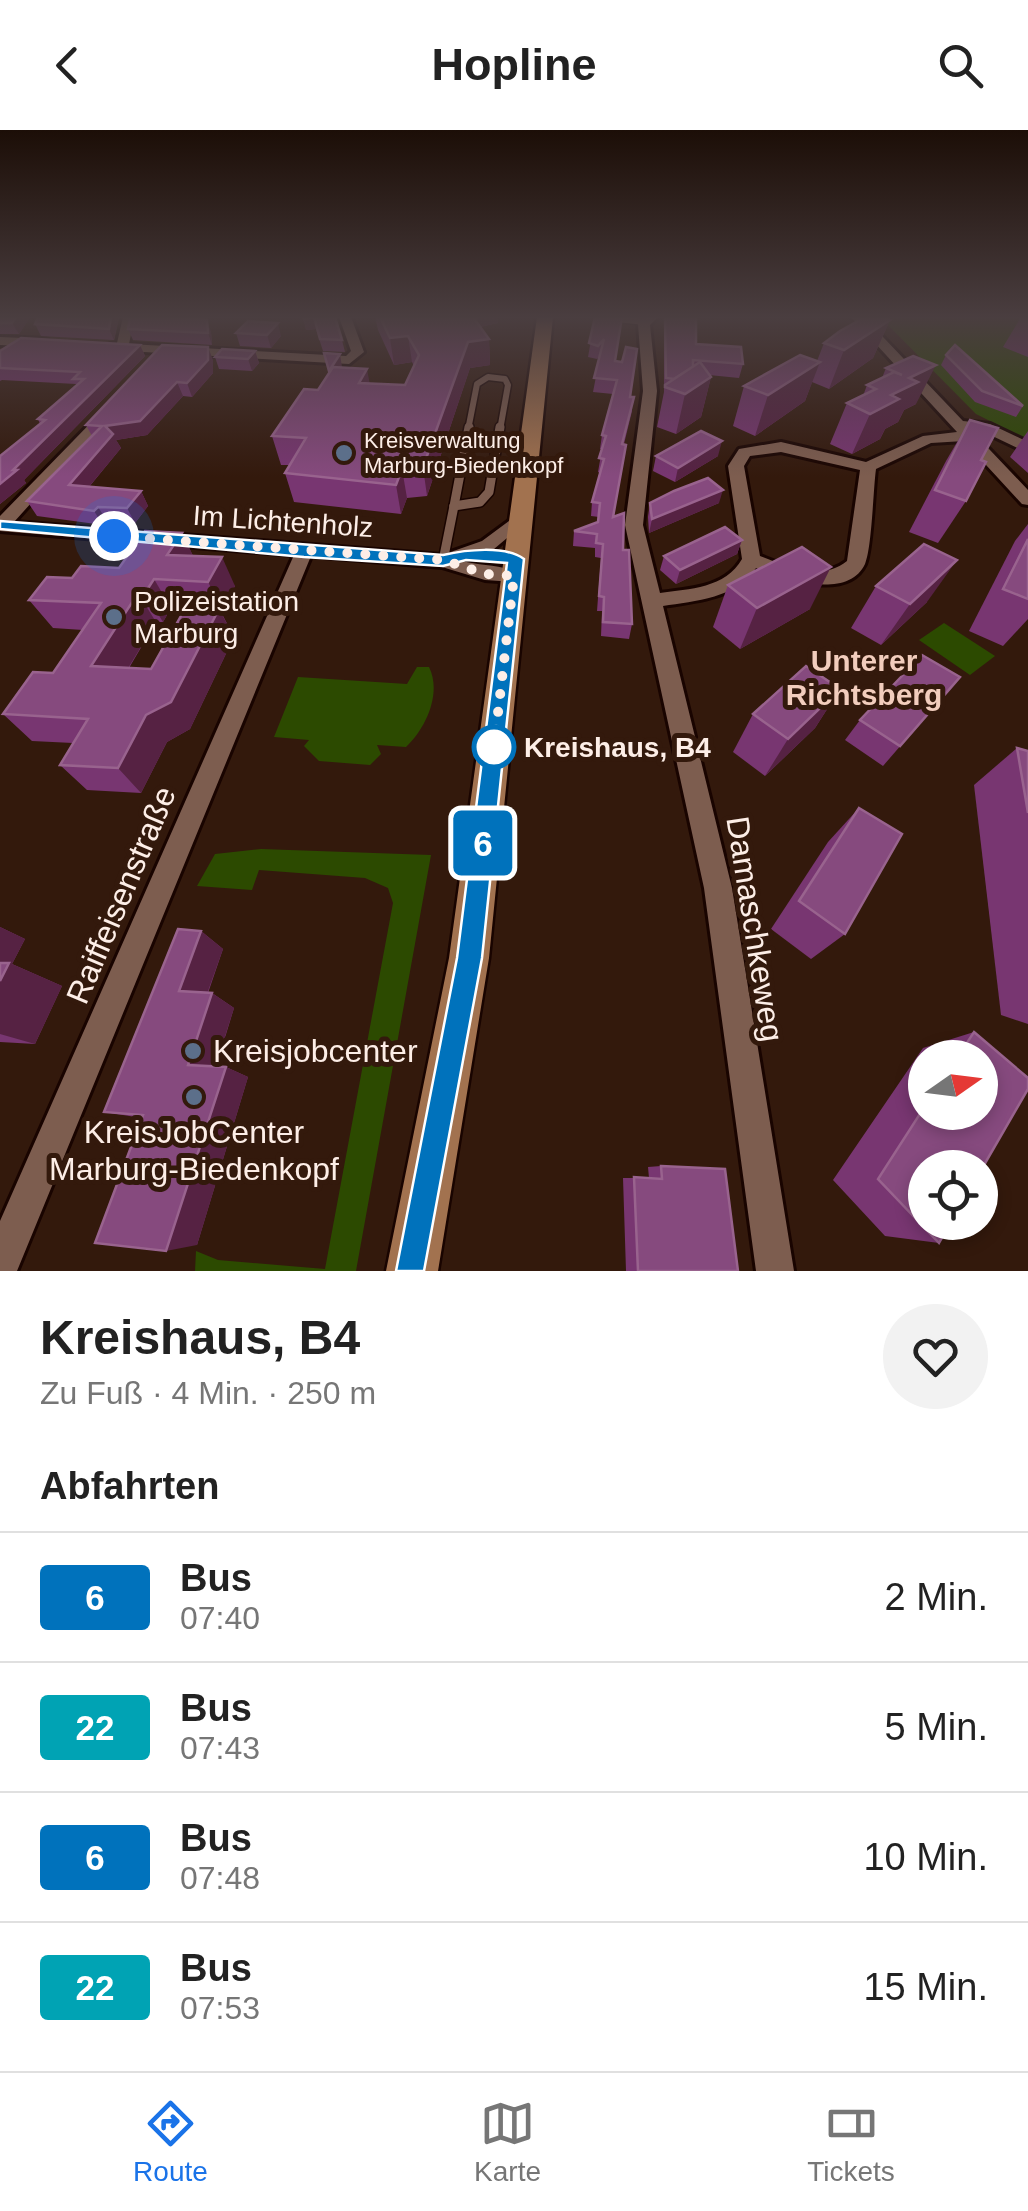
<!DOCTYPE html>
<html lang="de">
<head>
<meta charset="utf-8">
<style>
	body { margin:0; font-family:Arial,sans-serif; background:#f2f2f2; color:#222; height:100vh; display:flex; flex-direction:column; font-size:38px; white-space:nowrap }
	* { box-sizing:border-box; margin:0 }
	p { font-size:32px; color:#767676 }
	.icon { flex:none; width:55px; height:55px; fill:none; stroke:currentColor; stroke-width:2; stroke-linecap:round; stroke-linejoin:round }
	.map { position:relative; height:1141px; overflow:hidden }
	.panel { display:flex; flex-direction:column; background:#fff; flex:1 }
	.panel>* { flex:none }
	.badge { padding:0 20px; border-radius:8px; font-size:35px; line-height:65px }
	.needle { width:65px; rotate:76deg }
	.tools { position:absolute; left:908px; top:910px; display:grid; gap:20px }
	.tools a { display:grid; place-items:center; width:90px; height:90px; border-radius:50%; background:#fff; box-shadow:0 5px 15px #0003; font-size:50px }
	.you { position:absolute; width:50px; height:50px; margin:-25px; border:8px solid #fff; border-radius:50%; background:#1a73e8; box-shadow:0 0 0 15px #1a73e833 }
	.map>.badge { position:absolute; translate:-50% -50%; box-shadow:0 0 0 5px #fff }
	h2 { padding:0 40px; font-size:38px; line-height:90px }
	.round { display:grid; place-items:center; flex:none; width:105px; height:105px; border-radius:52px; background:#f2f2f2 }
	.summary { display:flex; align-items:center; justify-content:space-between; height:170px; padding:0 40px }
	h1 { font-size:48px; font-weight:700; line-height:75px }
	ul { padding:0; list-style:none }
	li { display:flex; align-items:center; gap:30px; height:130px; padding:0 40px; border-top:2px solid #e0e0e0 }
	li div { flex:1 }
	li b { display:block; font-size:38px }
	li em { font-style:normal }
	li .badge { min-width:110px; font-weight:700; text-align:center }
	header { display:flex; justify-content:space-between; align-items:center; height:130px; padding:0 40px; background:#fff; font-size:45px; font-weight:700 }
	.tabs { display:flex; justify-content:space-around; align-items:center; height:140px; border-top:2px solid #e0e0e0; background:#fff; font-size:28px; color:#767676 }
	.tabs a { display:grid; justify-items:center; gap:5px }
	.tabs .active { color:#1a73e8 }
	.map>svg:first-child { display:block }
	.green { fill:#2c4a00 }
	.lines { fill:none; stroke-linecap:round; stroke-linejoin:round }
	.lane-far1-casing { stroke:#190400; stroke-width:9 }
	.lane-casing { stroke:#190400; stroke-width:12 }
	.street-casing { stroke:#190400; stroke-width:6 }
	.secondary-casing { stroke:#190400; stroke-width:5 }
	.lane-far1 { stroke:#7d5d4f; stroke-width:6 }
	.lane { stroke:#7d5d4f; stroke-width:9 }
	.street { fill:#7d5d4f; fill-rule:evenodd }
	.secondary { fill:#a2724f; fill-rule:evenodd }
	.wall { fill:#783671; fill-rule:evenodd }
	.shaded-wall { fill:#562243 }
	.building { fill:#864a7e; stroke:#99638e; stroke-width:2.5 }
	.line { fill:#0072bc; stroke:#fff; stroke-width:2.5 }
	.walk { stroke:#fdeee7; stroke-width:10; stroke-dasharray:0 18 }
	.service-dot { fill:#5c6f8a; stroke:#33190c; stroke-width:4 }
	.stop-dot { fill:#fff; stroke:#0072bc; stroke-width:5 }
	.labels { text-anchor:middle; stroke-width:10; stroke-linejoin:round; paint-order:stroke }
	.far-poi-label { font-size:22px; fill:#fdeee7; stroke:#33190c; text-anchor:start }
	.street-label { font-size:28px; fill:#fdeee7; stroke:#33190c }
	.poi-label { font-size:28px; fill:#fdeee7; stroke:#33190c; text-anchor:start }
	.stop-label { font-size:28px; font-weight:bold; fill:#fdeee7; stroke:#33190c; text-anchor:start }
	.neighbourhood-label { font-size:30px; font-weight:bold; fill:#f2cdbd; stroke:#33190c }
	.near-street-label { font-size:32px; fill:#fdeee7; stroke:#33190c }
	.near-poi-label { font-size:32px; fill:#fdeee7; stroke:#33190c; text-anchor:start }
</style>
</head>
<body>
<header><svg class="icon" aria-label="back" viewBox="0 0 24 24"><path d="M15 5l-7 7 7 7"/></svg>Hopline<svg class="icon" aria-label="search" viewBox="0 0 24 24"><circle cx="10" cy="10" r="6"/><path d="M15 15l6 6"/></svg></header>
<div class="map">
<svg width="1028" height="1141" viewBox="0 0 1028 1141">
	<rect width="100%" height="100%" fill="#33190c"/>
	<g class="green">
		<path d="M 880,187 L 1028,187 L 1028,310 L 976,284 Z"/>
		<path d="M 944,493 L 995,526 L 970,545 L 919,510 Z"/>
		<path d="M 417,537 L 429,537 C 442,563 426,598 406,617 L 377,615 L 381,624 L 370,635 L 319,631 L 304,616 L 309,610 L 274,607 L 298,547 L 407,554 Z"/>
		<path d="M 261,719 L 431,725 L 356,1141 L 195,1141 L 196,1121 L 218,1130 L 325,1139 L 393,773 L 388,758 L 365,748 L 259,740 L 252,760 L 197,756 L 215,724 Z"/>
	</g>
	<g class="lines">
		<g class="lane-far1-casing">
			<g id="lane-far1">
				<path d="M 606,188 L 646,192"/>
				<path d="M 468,300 L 477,254 L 488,247 L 505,249 L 508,255 L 500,300"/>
			</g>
		</g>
		<g class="lane-casing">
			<g id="lane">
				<path d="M 454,376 L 469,297"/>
				<path d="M 454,376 L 480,372 L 489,362 L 500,297"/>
				<path d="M 443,431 L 454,376"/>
			</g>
		</g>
		<g class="street-casing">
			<g id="street">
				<path d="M 123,187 L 134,189 L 129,214 L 346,226 L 351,221 L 339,187 L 351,187 L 364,222 L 349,234 L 110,220 L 110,214 L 117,213 Z"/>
				<path d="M 645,187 L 658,187 L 650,195 L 657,261 L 643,395 L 660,463 C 689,459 726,458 742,429 L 728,336 L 739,319 L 781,312 L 866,332 L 923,306 L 957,302 L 851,187 L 864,187 L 963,291 L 990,294 L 1028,312 L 1028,323 L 982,301 L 971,300 L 1028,360 L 1028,375 L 1022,374 L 964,311 L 931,313 L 876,339 C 873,361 872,417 865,434 C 848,471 782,449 756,438 C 737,468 695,471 663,476 L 732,758 L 794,1141 L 756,1141 L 704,758 L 625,395 L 643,261 L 638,194 ZM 781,322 L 860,340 L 847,431 C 820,452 788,437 760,426 L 744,336 L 750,326 Z"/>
				<path d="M 0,207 L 47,209 L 53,213 L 47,217 L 0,215 Z"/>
				<path d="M 110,273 L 115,274 L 115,280 L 14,392 L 442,425 L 482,411 L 521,382 L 530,387 L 527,391 L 494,419 L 462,431 C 481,436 510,435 523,446 L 514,452 L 485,450 L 442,437 L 311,426 L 17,1141 L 0,1141 L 0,1091 L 294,425 L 0,401 L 0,386 Z"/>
			</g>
		</g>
		<g class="secondary-casing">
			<path id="secondary" d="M 537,187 L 553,187 L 489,828 L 438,1141 L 386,1141 L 449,828 Z"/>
		</g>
		<use href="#lane-far1" class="lane-far1"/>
		<use href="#lane" class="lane"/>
		<use href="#street" class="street"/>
		<use href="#secondary" class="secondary"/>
	</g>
	<g class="wall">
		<path d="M 0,187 L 30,187 L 19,204 L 0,204 Z"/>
		<path d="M 38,187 L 119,187 L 114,210 L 41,206 L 35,194 Z"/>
		<path d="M 303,187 L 342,210 L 345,222 L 323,221 L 316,199 L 306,200 Z"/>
		<path d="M 375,187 L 497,187 L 498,193 L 480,197 L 489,209 L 490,235 L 470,238 L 427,366 L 407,368 L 401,384 L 294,372 L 285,343 L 290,335 L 281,335 L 272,306 L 318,260 L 329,243 L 324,223 L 342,238 L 369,253 L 405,255 L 414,236 L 412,232 L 394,235 L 378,200 Z"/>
		<path d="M 595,187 L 630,267 L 632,281 L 624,314 L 614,386 L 623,420 L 632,494 L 629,509 L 601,506 L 602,481 L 597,481 L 601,428 L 595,427 L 595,418 L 573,416 L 574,401 L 598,392 L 599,387 L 591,386 L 592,372 L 600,343 L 598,342 L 602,319 L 600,319 L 602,305 L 613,264 L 593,262 L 600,226 L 597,229 L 588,227 Z"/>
		<path d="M 664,187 L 696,187 L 696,214 L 743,234 L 739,248 L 709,245 L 711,247 L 701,287 L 676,304 L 657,297 L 664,262 Z"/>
		<path d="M 1021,187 L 1028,187 L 1028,227 L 1003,217 Z"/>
		<path d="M 166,188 L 211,202 L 212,215 L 133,210 L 128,199 Z"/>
		<path d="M 890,190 L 873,228 L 829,259 L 812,252 L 805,271 L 755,306 L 733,296 L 744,256 L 817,231 L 824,213 Z"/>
		<path d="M 236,203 L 281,206 L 271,218 L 240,216 Z"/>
		<path d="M 140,215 L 145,226 L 24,350 L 26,353 L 0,374 L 0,326 L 40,294 L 38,289 L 77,255 L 76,254 L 2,250 L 0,251 L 0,221 Z"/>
		<path d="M 255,221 L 259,233 L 252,241 L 219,239 L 215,227 Z"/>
		<path d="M 946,225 L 1023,276 L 1016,287 L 975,272 L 941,235 Z"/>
		<path d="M 913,226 L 916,274 L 904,280 L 898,292 L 885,299 L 880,309 L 852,324 L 830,314 L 847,273 L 863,266 L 867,255 L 882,248 L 886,238 Z"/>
		<path d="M 213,230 L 213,243 L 192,267 L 183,266 L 147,305 L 116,310 L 121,318 L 89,357 L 141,361 L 148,376 L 135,393 L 107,391 L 103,395 L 37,386 L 27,371 L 92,306 L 86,295 Z"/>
		<path d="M 970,290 L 981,330 L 966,371 L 938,413 L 909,402 L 946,331 Z"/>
		<path d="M 1028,301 L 1028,343 L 1010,327 Z"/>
		<path d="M 656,326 L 718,326 L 675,352 L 653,341 Z"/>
		<path d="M 650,373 L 719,373 L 649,403 L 648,387 Z"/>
		<path d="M 1028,394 L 1028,489 L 1003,516 L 969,501 L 1015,411 Z"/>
		<path d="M 182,403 L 193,426 L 235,456 L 223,480 L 220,480 L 234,507 L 190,599 L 167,612 L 141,663 L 87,660 L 60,635 L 73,613 L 32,611 L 3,584 L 53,543 L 83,500 L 53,498 L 29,470 L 72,448 L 119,438 ZM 171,478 L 185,478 L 151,539 L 129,538 L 156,492 L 163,492 Z"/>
		<path d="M 742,410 L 737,424 L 676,454 L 660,440 L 664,426 Z"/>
		<path d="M 728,455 L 810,479 L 740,519 L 713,497 Z"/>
		<path d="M 876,456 L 927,472 L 881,515 L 851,498 Z"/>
		<path d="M 960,547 L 883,636 L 845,610 L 860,590 Z"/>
		<path d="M 840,559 L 815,598 L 765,646 L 733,622 L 753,584 Z"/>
		<path d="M 1017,618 L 1028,621 L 1028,894 L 1001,885 L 974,655 Z"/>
		<path d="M 859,678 L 845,804 L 811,829 L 771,799 L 828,712 Z"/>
		<path d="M 0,797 L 25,809 L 12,834 L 62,856 L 35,914 L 0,912 Z"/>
		<path d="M 201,801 L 223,819 L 208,863 L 212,863 L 234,878 L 216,937 L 226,937 L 248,947 L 197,1115 L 142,988 L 104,982 Z"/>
		<path d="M 974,902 L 1028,948 L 1028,959 L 980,1042 L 980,1038 L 925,1038 L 925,1092 L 951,1092 L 939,1113 L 885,1106 L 833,1050 L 923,918 ZM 925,928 L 980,928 L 980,982 L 925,982 Z"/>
		<path d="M 661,1036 L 738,1141 L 626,1141 L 623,1048 L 649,1048 L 648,1037 Z"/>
	</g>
	<g class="shaded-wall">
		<path d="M 16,187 L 30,187 L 19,204 L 12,193 Z"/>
		<path d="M 111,187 L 119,187 L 114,210 L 109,199 Z"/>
		<path d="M 314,187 L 316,199 L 306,200 L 304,189 Z"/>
		<path d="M 464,187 L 497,187 L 498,193 L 465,200 Z"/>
		<path d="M 207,190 L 211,202 L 212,215 L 208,203 Z"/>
		<path d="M 890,190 L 873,228 L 829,259 L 844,220 Z"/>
		<path d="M 278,193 L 281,206 L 271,218 L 267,205 Z"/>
		<path d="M 408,206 L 412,232 L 394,235 L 390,208 Z"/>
		<path d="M 489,209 L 490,235 L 470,238 L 427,366 L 423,337 L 468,212 Z"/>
		<path d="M 140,215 L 145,226 L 24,350 L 26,353 L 0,374 L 0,354 Z"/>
		<path d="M 208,217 L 213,230 L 213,243 L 192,267 L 187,253 Z"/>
		<path d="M 255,221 L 259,233 L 252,241 L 248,229 Z"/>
		<path d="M 340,224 L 342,237 L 329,241 Z"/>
		<path d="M 820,232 L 805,271 L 755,306 L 768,265 Z"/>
		<path d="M 936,235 L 916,274 L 904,280 L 898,292 L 885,299 L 880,309 L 852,324 L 870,284 L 909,248 Z"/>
		<path d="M 367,239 L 372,266 L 359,253 Z"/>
		<path d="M 711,247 L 701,287 L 676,304 L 685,264 Z"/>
		<path d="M 177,252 L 183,266 L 147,305 L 116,310 L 121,318 L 78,370 L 69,355 L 105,296 Z"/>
		<path d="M 722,311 L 718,326 L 675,352 L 678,338 Z"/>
		<path d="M 402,339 L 407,368 L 401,384 L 396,355 Z"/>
		<path d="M 723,360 L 719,373 L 649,403 L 652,389 Z"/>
		<path d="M 141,361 L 148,376 L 135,393 L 127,378 Z"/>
		<path d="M 98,377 L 107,391 L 103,395 L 94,381 Z"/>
		<path d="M 182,403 L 196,432 L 167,425 Z"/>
		<path d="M 742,410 L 737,424 L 676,454 L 680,440 Z"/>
		<path d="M 222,427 L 235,456 L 223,480 L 208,452 Z"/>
		<path d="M 957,430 L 927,472 L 881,515 L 910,474 Z"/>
		<path d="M 831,437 L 810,479 L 740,519 L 757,478 Z"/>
		<path d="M 154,449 L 171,478 L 163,492 L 145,463 Z"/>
		<path d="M 138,463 L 156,492 L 113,563 L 91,536 Z"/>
		<path d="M 219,479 L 234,507 L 190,599 L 167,612 L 141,663 L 118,638 L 146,585 Z"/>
		<path d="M 840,559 L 815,598 L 765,646 L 788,609 Z"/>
		<path d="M 0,797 L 25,809 L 12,834 L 62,856 L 35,914 L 0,904 Z"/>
		<path d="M 201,801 L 223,819 L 203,875 L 179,861 Z"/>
		<path d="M 212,863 L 234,878 L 213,944 L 188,935 Z"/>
		<path d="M 226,937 L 248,947 L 197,1115 L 166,1121 Z"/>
	</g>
	<g class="building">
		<path d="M 0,187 L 16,187 L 12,193 L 0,193 Z"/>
		<path d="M 38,187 L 111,187 L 109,199 L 35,194 Z"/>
		<path d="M 130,187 L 162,187 L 207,190 L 208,203 L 128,199 Z"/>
		<path d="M 303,187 L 335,187 L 342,210 L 320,209 L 314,187 L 304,189 Z"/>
		<path d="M 380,187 L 473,187 L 489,209 L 468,212 L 423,337 L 402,339 L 396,355 L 285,343 L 306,308 L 272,306 L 304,259 L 318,260 L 333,237 L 367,239 L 359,253 L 405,255 L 419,225 L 408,206 L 390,208 Z"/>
		<path d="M 595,187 L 622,187 L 615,231 L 622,232 L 626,217 L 637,219 L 630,267 L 634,267 L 622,314 L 626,315 L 613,387 L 624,383 L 623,420 L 629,420 L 632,494 L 603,492 L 604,467 L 599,466 L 603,414 L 596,413 L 597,404 L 574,401 L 598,392 L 600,373 L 592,372 L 604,329 L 599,328 L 606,306 L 602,305 L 617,250 L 594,248 L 604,209 L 598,216 L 589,213 Z"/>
		<path d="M 665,187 L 696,187 L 696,214 L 741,217 L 743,234 L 693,230 L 693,237 L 674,249 L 666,248 Z"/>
		<path d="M 865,187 L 879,187 L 890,190 L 844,220 L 824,213 L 840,201 Z"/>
		<path d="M 248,191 L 278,193 L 267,205 L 236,203 Z"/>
		<path d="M 21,208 L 140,215 L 13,340 L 17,340 L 0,354 L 0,326 L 45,290 L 38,289 L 84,249 L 73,249 L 80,242 L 0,238 L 0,221 Z"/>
		<path d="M 162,215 L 208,217 L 208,230 L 187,253 L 177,252 L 140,291 L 105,296 L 113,304 L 69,355 L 141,361 L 127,378 L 98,377 L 94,381 L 27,371 L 102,296 L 86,295 Z"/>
		<path d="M 955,215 L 1023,276 L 982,261 L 946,225 Z"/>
		<path d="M 222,219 L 255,221 L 248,229 L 215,227 Z"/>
		<path d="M 324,223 L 340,224 L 329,241 Z"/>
		<path d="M 800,225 L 820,232 L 768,265 L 744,256 Z"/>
		<path d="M 913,226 L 936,235 L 909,248 L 918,252 L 891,265 L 899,269 L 870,284 L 847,273 L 876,259 L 867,255 L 894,242 L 902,245 L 886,238 Z"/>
		<path d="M 700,232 L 711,247 L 685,264 L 665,257 L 665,255 Z"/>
		<path d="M 970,290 L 998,298 L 981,330 L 986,332 L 966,371 L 935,360 Z"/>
		<path d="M 701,301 L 722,311 L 678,338 L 656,326 Z"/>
		<path d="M 708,348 L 723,360 L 652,389 L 650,373 L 674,361 Z"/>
		<path d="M 725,397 L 742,410 L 680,440 L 664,426 Z"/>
		<path d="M 145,401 L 182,403 L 167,425 L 222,427 L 208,452 L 154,449 L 145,463 L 138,463 L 91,536 L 151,539 L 186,477 L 219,479 L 171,572 L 146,585 L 118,638 L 60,635 L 88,589 L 3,584 L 33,542 L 53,543 L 101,473 L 29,470 L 47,447 L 72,448 L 81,436 L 119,438 Z"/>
		<path d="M 1028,409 L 1028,469 L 1003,459 Z"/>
		<path d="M 924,414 L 957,430 L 910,474 L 876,456 Z"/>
		<path d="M 802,417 L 831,437 L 757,478 L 728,455 Z"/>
		<path d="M 922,525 L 960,547 L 900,616 L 860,590 Z"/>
		<path d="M 806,536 L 840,559 L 788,609 L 753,584 Z"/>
		<path d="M 1017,618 L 1028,621 L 1028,683 Z"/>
		<path d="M 859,678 L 902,704 L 845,804 L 799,771 Z"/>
		<path d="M 178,799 L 201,801 L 179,861 L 212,863 L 188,935 L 226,937 L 166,1121 L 95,1113 L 143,985 L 104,982 Z"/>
		<path d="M 0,833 L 9,833 L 0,851 Z"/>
		<path d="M 974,902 L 1028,948 L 1028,959 L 980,1042 L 980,1038 L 925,1038 L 925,1092 L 951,1092 L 939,1113 L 878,1049 L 925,976 L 925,982 L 980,982 L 980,928 L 957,928 Z"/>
		<path d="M 661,1036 L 725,1039 L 738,1141 L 638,1141 L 634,1047 L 662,1049 Z"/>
	</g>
	<linearGradient id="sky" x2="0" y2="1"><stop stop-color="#1c0e07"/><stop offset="0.54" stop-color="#4a3e40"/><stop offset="1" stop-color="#4a3e40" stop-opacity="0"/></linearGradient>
	<rect width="1028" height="347" fill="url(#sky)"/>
	<path class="line" d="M 0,391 L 443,425 C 465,420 505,415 524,429 L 482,828 L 424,1141 L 396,1141 L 457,828 L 507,433 L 466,430 L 443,436 L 304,427 L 0,399 Z"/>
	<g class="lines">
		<path class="walk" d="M 114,406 L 443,430 L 485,444 L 514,446 L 494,617"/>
	</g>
	<g class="service-dot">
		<circle cx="344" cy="323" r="10"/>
		<circle cx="114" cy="487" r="10"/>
		<circle cx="193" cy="921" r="10"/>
		<circle cx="194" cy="967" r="10"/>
	</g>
	<circle class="stop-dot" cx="494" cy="617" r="20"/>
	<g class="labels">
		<g class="far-poi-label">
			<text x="364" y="318">Kreisverwaltung<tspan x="364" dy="25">Marburg-Biedenkopf</tspan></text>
		</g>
		<g class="street-label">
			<text transform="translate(283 391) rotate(4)" y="10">Im Lichtenholz</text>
		</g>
		<g class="poi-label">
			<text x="134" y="481">Polizeistation<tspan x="134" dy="32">Marburg</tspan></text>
		</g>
		<g class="stop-label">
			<text x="524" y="627">Kreishaus, B4</text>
		</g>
		<g class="neighbourhood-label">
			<text x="864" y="541">Unterer<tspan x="864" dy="34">Richtsberg</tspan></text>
		</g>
		<g class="near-street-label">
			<text transform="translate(121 765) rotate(-67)" y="11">Raiffeisenstraße</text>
			<text transform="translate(755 799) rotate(81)" y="11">Damaschkeweg</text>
		</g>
		<g class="near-poi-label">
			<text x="213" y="932">Kreisjobcenter</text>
			<text x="194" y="1013" text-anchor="middle">KreisJobCenter<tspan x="194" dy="37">Marburg-Biedenkopf</tspan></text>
		</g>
	</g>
</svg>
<div class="tools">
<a><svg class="needle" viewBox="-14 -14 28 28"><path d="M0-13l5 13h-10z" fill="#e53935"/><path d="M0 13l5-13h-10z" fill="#767676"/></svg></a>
<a><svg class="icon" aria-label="locate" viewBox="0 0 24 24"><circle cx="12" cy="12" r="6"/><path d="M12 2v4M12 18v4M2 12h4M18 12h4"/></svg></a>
</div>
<div class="you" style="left:114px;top:406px"></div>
<b class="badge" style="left:483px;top:713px;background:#0072bc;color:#fff">6</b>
</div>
<section class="panel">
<div class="summary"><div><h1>Kreishaus, B4</h1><p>Zu Fuß · 4 Min. · 250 m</p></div><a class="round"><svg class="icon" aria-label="heart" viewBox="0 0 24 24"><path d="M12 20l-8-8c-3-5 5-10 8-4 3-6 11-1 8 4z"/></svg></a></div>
<h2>Abfahrten</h2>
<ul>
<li><span class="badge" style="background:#0072bc;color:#fff">6</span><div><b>Bus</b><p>07:40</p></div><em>2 Min.</em></li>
<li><span class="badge" style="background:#00a3b4;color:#fff">22</span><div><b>Bus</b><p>07:43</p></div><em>5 Min.</em></li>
<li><span class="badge" style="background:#0072bc;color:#fff">6</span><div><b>Bus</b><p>07:48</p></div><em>10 Min.</em></li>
<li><span class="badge" style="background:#00a3b4;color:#fff">22</span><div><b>Bus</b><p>07:53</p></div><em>15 Min.</em></li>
</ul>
</section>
<nav class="tabs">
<a class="active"><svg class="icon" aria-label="directions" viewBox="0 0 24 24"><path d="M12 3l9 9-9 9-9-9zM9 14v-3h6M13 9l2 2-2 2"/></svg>Route</a>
<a><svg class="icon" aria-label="map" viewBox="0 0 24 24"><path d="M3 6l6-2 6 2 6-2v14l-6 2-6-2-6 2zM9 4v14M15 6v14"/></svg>Karte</a>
<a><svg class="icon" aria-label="tickets" viewBox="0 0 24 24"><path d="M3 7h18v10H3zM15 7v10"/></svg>Tickets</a>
</nav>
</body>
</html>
